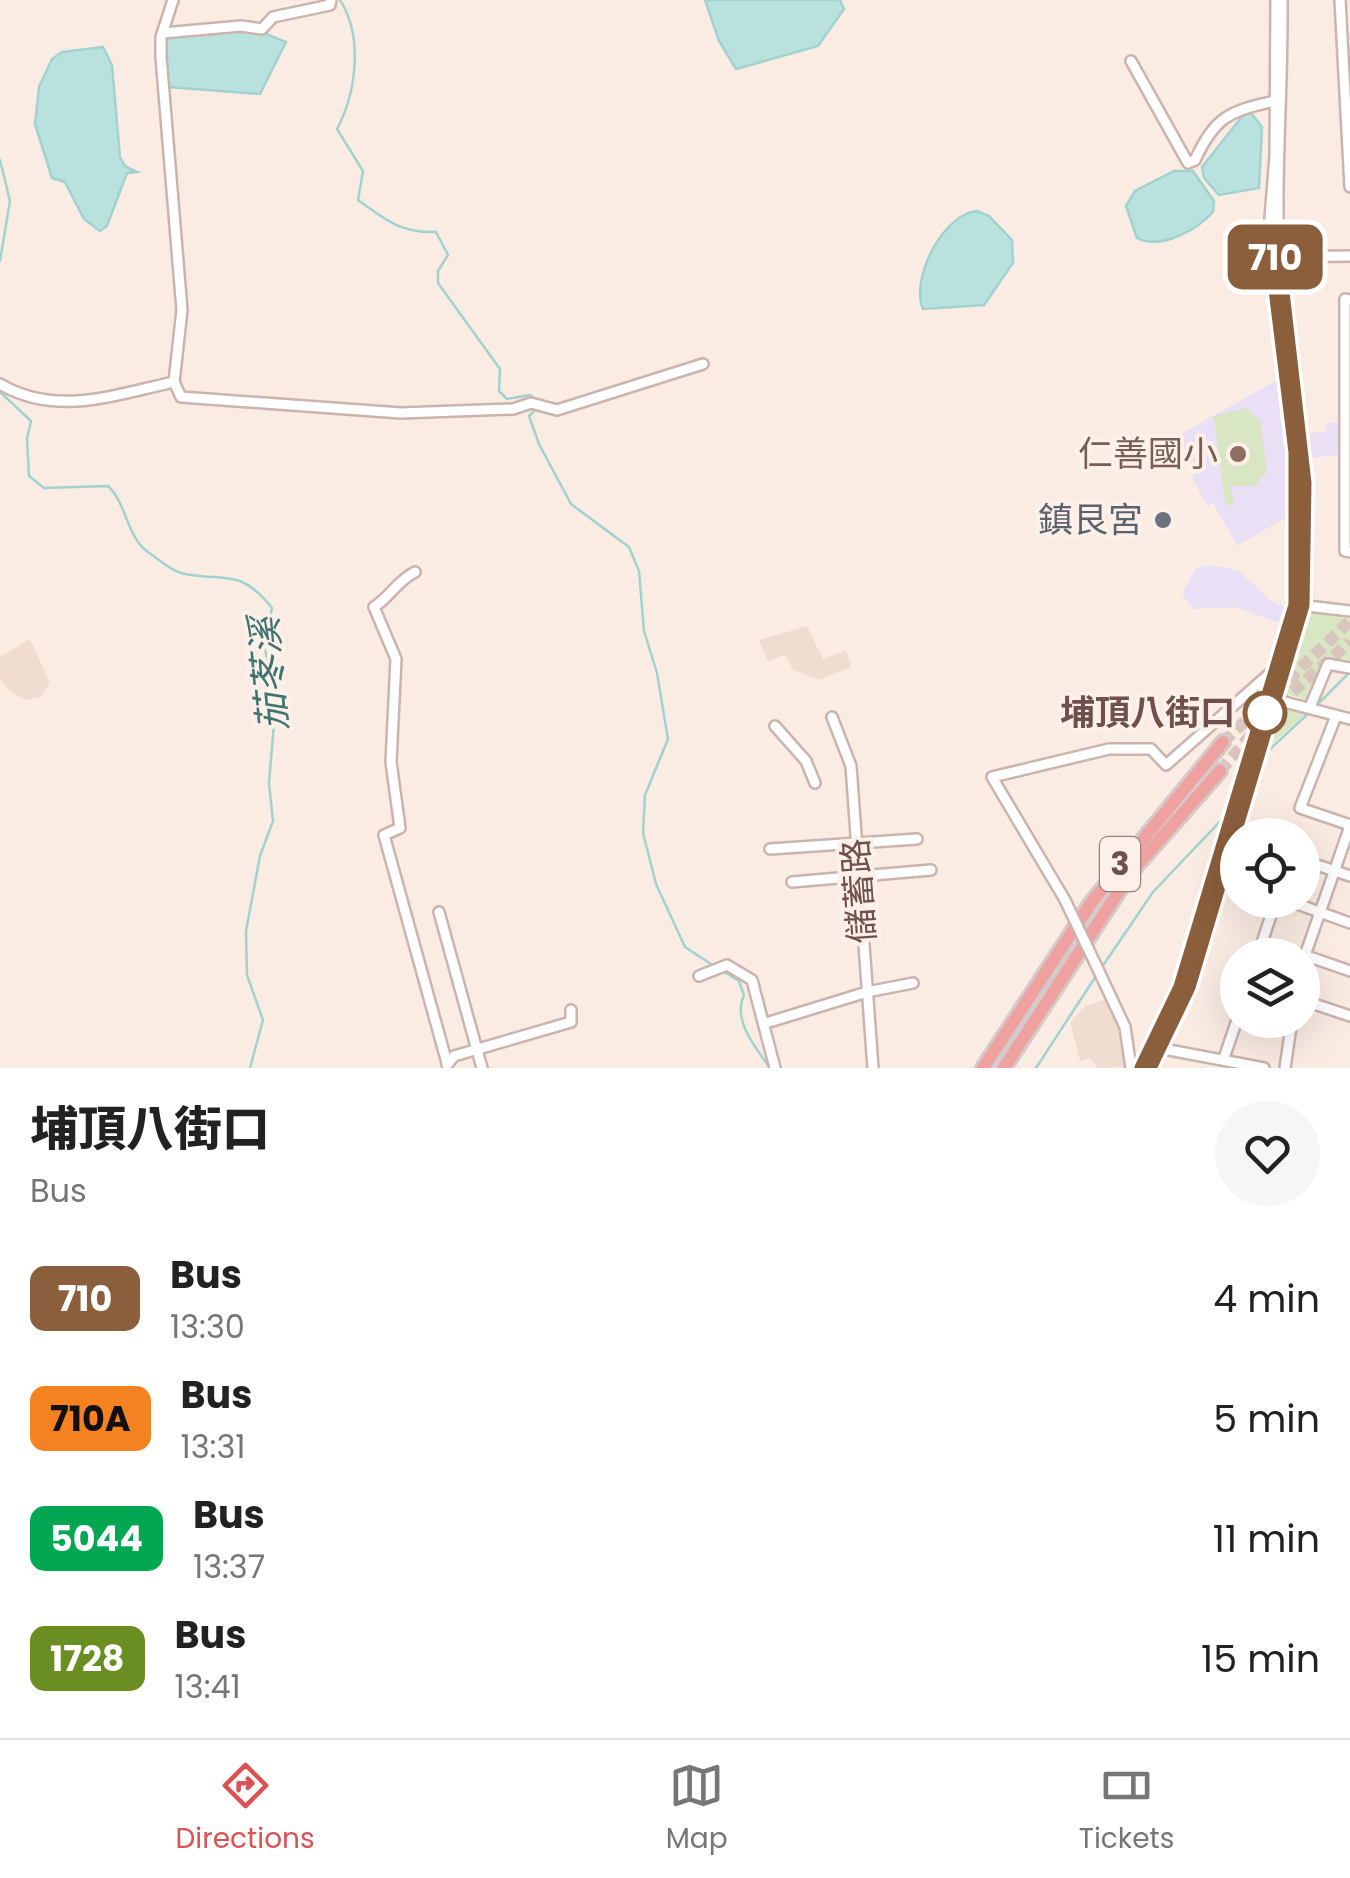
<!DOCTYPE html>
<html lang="en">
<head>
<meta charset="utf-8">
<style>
	body { margin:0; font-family:Poppins,"Noto Sans TC",sans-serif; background:#f6f6f6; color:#222; height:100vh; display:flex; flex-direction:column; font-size:38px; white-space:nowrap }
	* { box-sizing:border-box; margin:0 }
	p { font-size:32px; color:#767676 }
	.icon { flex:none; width:55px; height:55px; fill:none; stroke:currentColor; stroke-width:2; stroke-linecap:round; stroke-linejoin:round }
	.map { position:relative; height:1068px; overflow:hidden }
	.panel { display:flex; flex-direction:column; background:#fff; flex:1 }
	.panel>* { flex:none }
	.badge { padding:0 20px; border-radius:15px; font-size:35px; line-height:65px }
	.tools { position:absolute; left:1220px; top:818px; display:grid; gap:20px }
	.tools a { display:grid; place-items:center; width:100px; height:100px; border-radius:50%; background:#fff; box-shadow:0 10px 40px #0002; font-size:50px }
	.map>.badge { position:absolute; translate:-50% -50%; box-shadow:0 0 0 5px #fff }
	.round { display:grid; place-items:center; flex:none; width:105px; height:105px; border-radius:52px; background:#f6f6f6 }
	.headline { display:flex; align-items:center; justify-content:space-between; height:170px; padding:0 30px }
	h1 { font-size:48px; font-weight:800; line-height:75px }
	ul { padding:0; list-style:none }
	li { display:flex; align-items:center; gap:30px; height:120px; padding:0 30px }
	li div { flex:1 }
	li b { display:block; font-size:38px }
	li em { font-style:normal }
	li .badge { min-width:110px; font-weight:700; text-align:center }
	.tab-bar { display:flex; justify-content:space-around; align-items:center; height:140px; border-top:2px solid #e0e0e0; background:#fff; font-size:28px; color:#767676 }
	.tab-bar a { display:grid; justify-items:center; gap:5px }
	.tab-bar .selected { color:#da5253 }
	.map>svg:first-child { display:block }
	.residential { fill:#f1dcd2 }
	.education { fill:#e9e0f6 }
	.green { fill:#d9e6c3 }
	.water { fill:#b9e2de; stroke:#a1d2cf; stroke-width:2.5 }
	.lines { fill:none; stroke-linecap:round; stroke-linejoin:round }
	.stream { stroke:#a1d2cf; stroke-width:2.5 }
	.highway-tunnel { stroke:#d8c5bd; stroke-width:12; stroke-dasharray:12 6; stroke-linecap:butt }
	.minor-casing { stroke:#ccb4ae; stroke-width:14 }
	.highway-casing { stroke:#d4cac9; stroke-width:18 }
	.minor { stroke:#fff; stroke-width:9 }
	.highway { stroke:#efa19f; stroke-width:12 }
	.minor-bridge-casing { stroke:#ccb4ae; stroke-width:14; stroke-linecap:butt }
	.minor-bridge { stroke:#fff; stroke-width:9 }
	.line-casing { stroke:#fff; stroke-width:22 }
	.line { stroke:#8b5e3c; stroke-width:15 }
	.education-dot { fill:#8d6e63; stroke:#fdf0e9; stroke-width:4 }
	.worship-dot { fill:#6b7280; stroke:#fdf0e9; stroke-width:4 }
	.stop-dot { fill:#fff; stroke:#8b5e3c; stroke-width:5 }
	.labels { text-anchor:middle; stroke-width:8; stroke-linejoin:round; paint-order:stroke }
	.shield { fill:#fdf0e9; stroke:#9a807a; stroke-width:2.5 }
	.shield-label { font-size:32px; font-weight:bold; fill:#70504b }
	.education-label { font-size:35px; fill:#785e54; stroke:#fdf0e9; text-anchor:end }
	.worship-label { font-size:35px; fill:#5b616d; stroke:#fdf0e9; text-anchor:end }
	.stop-label { font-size:35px; font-weight:bold; fill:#70504b; stroke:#fdf0e9; text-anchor:end }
	.street-label { font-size:35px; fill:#70504b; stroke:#fdf0e9 }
	.water-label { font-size:38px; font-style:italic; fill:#417471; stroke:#fdf0e9 }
</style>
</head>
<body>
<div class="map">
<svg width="1350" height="1068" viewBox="0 0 1350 1068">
	<rect width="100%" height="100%" fill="#faece3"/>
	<g class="residential">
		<path d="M 807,626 L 823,659 L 846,650 L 851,667 L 819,680 L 793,670 L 785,654 L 768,662 L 759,640 Z"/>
		<path d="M 30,639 L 50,683 L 41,697 L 25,700 L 10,691 L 0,678 L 0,657 Z"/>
		<path d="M 1109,998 L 1123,1027 L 1128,1067 L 1098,1068 L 1090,1058 L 1080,1061 L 1070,1022 L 1085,1006 Z"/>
	</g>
	<g class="education">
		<path d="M 1281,378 L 1295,512 L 1237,546 L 1213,503 L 1207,506 L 1192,478 L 1196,471 L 1177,436 Z"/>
		<path d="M 1327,423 L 1339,423 L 1341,455 L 1309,458 L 1306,434 L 1326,431 Z"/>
		<path d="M 1210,565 L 1238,570 L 1271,601 L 1287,608 L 1282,624 L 1236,607 L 1193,609 L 1182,594 L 1195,569 Z"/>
	</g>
	<g class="green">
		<path d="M 1246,408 L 1260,420 L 1267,471 L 1255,486 L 1231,486 L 1234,504 L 1225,505 L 1214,416 Z"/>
		<path d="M 1310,612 L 1350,619 L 1350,662 L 1324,658 L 1306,700 L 1284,693 Z"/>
		<path d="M 1281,706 L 1307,713 L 1267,748 Z"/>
	</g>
	<g class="water">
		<path d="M 705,0 L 840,0 L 844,9 L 818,46 L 736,69 L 719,41 Z"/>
		<path d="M 256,30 L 286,42 L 260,94 L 168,87 L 164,38 Z"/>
		<path d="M 103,47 L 112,65 L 120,157 L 125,166 L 137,172 L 127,173 L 107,226 L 100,231 L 84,219 L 65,182 L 52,178 L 35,124 L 39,87 L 52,59 L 62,52 Z"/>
		<path d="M 1248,109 L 1262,127 L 1259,188 L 1219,195 L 1204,178 L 1202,167 Z"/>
		<path d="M 1174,171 L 1193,171 L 1214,201 L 1213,212 C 1197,230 1161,250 1137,238 L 1126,206 L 1135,191 Z"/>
		<path d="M 977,211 L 989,216 L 1012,240 L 1013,263 L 984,305 L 923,309 C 910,279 943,214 977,211 Z"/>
	</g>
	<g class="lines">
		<g class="stream">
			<path d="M 340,0 C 363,36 357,91 337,129 L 363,171 L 358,200 C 385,220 401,233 436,232 L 448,255 L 438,271 L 438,283 L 500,369 L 499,391 L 507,399 L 530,395 L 541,403"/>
			<path d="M 0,160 L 10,201 L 0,261"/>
			<path d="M 0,392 L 31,421 L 27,439 L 29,476 L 44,488 L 108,486 C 127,504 127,538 148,552 C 157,558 170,570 181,573 C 223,583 239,566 272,608 L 264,645 L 276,699 L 269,783 L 273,821 L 260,856 L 246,931 L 247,975 L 263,1020 L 250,1068"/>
			<path d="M 536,409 L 529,416 L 539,444 L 571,504 L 629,547 L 639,571 L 644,631 L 657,673 L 668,739 L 645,795 L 643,833 L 656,884 L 685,947 L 714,966"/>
			<path d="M 1317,705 L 1350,672"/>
			<path d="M 1245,787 L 1268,751 L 1311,711"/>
			<path d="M 1102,967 L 1153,892 L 1230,811"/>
			<path d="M 721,970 L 739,981 L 744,995 C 732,1020 756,1048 770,1068"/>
			<path d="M 1036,1068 L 1098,973"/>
		</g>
		<g class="highway-tunnel">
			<path d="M 1223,742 L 1350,621"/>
			<path d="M 1220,771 L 1278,704 L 1350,642"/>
		</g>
		<g class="minor-casing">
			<g id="minor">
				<path d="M 173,0 L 161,37 L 161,57 L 182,310 L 174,382"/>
				<path d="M 1340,0 L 1350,187"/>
				<path d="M 163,33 L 241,26 L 262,29 L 273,17 L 330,5 L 331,0"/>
				<path d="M 1131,61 L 1188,163 L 1195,160 C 1215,117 1229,111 1275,101"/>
				<path d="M 1275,257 L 1350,256"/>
				<path d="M 1280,277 C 1274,185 1283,92 1282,0"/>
				<path d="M 1350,300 L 1345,299 L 1345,551 L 1350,552"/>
				<path d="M 1287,337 L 1301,455"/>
				<path d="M 174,382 L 181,397 L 401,413 L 513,409 L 531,403 L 557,410 L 703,364"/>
				<path d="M 0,384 C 56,417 114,395 174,382"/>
				<path d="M 415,572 C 397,581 391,596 374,607 L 396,659 L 391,762 L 400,828 L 384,835 L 447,1063"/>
				<path d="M 1299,605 L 1350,611"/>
				<path d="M 1288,653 L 1302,606"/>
				<path d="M 1269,698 L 1350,719"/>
				<path d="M 1310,707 L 1328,664 L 1350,668"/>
				<path d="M 1336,716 L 1300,808 L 1350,825"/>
				<path d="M 832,717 L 851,766 L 873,1068"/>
				<path d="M 775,726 L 806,761 L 815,783"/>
				<path d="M 770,849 L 917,839"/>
				<path d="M 1302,860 L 1350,876"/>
				<path d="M 792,882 L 931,870"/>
				<path d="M 1065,900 L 992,777 L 1109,749 L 1151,749 L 1166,765 L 1277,667"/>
				<path d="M 1286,900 L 1350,923"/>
				<path d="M 439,912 L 482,1068"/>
				<path d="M 1258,955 L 1276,900"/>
				<path d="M 1304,955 L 1350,971"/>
				<path d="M 1095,963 L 1125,1027 L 1131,1068"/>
				<path d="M 1302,964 L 1350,826"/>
				<path d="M 699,976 L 727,965 L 752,980 L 775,1068"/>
				<path d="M 1183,997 L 1226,860"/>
				<path d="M 1302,1000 L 1350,1016"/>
				<path d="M 766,1023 L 867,992 L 913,983"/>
				<path d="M 1153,1047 L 1264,1068"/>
				<path d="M 1224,1058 L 1238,1017"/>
				<path d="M 447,1065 L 454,1056 L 571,1022 L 571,1010"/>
				<path d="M 1142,1068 L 1181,987 L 1296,605 L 1295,452 L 1269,230 L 1275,156 L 1276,0"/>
				<path d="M 1149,1068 L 1169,1025"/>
				<path d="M 1285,1068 L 1292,1020"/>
			</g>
		</g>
		<g class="highway-casing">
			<g id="highway">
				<path d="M 983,1068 L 1091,903 L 1223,742"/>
				<path d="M 1004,1068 L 1132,871 L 1220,771"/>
			</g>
		</g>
		<use href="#minor" class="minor"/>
		<use href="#highway" class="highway"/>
		<g class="minor-bridge-casing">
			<path id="minor-bridge" d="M 1065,900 L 1095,963"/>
		</g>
		<use href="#minor-bridge" class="minor-bridge"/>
	</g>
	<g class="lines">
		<g class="line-casing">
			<path id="line" d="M 1142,1068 L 1181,987 L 1296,605 L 1296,452 L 1272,257 L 1278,257 L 1304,483 L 1302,605 L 1188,987 L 1149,1068"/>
		</g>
		<use href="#line" class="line"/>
	</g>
	<circle class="education-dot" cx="1238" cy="454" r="10"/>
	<circle class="worship-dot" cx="1163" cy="520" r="10"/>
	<circle class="stop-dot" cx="1265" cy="713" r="20"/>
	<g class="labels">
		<rect class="shield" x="1100" y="837" width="40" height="54" rx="8"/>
		<g class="shield-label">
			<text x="1120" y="875">3</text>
		</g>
		<g class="education-label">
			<text x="1218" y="466">仁善國小</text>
		</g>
		<g class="worship-label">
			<text x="1143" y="532">鎮艮宮</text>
		</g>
		<g class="stop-label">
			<text x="1235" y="725">埔頂八街口</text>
		</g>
		<g class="street-label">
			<text transform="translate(859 891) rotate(-94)" y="12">儲蓄路</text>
		</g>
		<g class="water-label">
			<text transform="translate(269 674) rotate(-95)" y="13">茄苳溪</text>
		</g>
	</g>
</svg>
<div class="tools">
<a><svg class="icon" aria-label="locate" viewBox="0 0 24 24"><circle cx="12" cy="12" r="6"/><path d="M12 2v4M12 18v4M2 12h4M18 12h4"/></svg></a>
<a><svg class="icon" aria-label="layers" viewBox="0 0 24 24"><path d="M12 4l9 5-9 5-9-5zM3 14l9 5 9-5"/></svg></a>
</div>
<b class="badge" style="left:1275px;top:257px;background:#8b5e3c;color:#fff">710</b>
</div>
<section class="panel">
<div class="headline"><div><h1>埔頂八街口</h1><p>Bus</p></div><a class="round"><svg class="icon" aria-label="heart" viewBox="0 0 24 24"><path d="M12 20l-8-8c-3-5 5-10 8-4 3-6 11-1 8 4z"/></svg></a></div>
<ul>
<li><span class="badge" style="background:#8b5e3c;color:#fff">710</span><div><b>Bus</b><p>13:30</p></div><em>4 min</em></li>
<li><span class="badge" style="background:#f58220;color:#111">710A</span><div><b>Bus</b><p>13:31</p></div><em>5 min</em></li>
<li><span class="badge" style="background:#00a651;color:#fff">5044</span><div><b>Bus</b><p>13:37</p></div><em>11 min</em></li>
<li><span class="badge" style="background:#6b8e23;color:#fff">1728</span><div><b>Bus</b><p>13:41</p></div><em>15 min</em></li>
</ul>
</section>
<nav class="tab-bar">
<a class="selected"><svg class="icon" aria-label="directions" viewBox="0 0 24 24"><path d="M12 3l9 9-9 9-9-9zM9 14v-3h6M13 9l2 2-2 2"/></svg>Directions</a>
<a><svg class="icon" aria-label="map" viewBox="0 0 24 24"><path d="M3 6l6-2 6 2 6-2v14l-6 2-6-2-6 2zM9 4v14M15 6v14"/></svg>Map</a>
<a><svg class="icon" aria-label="tickets" viewBox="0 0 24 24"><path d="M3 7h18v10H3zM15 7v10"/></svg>Tickets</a>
</nav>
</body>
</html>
